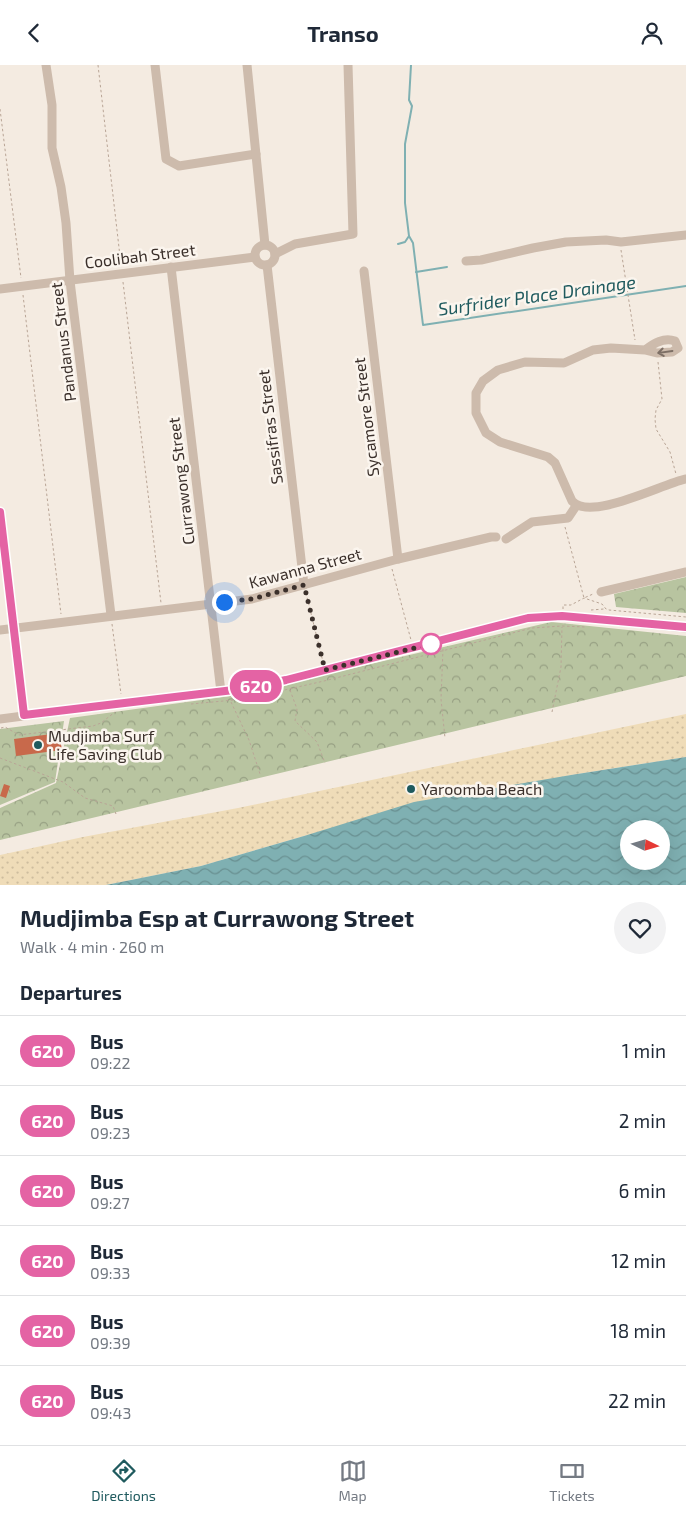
<!DOCTYPE html>
<html lang="en">
<head>
<meta charset="utf-8">
<style>
	body { margin:0; font-family:"Exo 2",sans-serif; background:#f2f2f3; color:#1f2937; height:100vh; display:flex; flex-direction:column; font-size:19px; white-space:nowrap }
	* { box-sizing:border-box; margin:0 }
	p { font-size:16px; color:#747a83 }
	.icon { flex:none; width:28px; height:28px; fill:none; stroke:currentColor; stroke-width:2; stroke-linecap:round; stroke-linejoin:round }
	.map { position:relative; height:820px; overflow:hidden }
	.sheet { display:flex; flex-direction:column; background:#fff; flex:1 }
	.sheet>* { flex:none }
	.badge { padding:0 10px; border-radius:16px; font-size:18px; line-height:32px }
	.needle { width:32px; rotate:95deg }
	.fabs { position:absolute; left:620px; top:755px; display:grid; gap:10px }
	.fabs a { display:grid; place-items:center; width:50px; height:50px; border-radius:50%; background:#fff; box-shadow:0 5px 20px #0002; font-size:25px }
	.you { position:absolute; width:25px; height:25px; margin:-12px; border:4px solid #fff; border-radius:50%; background:#1a73e8; box-shadow:0 0 0 8px #1a73e833 }
	.map>.badge { position:absolute; translate:-50% -50%; box-shadow:0 0 0 2px #fff }
	h2 { padding:0 20px; font-size:19px; line-height:45px }
	.round { display:grid; place-items:center; flex:none; width:52px; height:52px; border-radius:26px; background:#f2f2f3 }
	.overview { display:flex; align-items:center; justify-content:space-between; height:85px; padding:0 20px }
	h1 { font-size:24px; font-weight:700; line-height:38px }
	ul { padding:0; list-style:none }
	li { display:flex; align-items:center; gap:15px; height:70px; padding:0 20px; border-top:1px solid #e0e1e3 }
	li div { flex:1 }
	li b { display:block; font-size:19px }
	li em { font-style:normal }
	li .badge { min-width:55px; font-weight:700; text-align:center }
	header { display:flex; justify-content:space-between; align-items:center; height:65px; padding:0 20px; background:#fff; font-size:22px; font-weight:700 }
	.tabs { display:flex; justify-content:space-around; align-items:center; height:70px; border-top:1px solid #e0e1e3; background:#fff; font-size:14px; color:#747a83 }
	.tabs a { display:grid; justify-items:center; gap:2px }
	.tabs .selected { color:#1f5a5e }
	.map>svg:first-child { display:block }
	.forest { fill:url(#forest-crowns) }
	.sand { fill:url(#sand-dots) }
	.water { fill:url(#water-waves); fill-rule:evenodd }
	.lines { fill:none; stroke-linecap:round; stroke-linejoin:round }
	.stream { stroke:#7fb0b2; stroke-width:2 }
	.building { fill:#c8694b }
	.path { stroke:#b9a596; stroke-width:1; stroke-dasharray:2.5 2.5; stroke-linecap:butt }
	.minor { stroke:#cdbbac; stroke-width:9 }
	.oneway { stroke:#7d6f65 }
	.line-casing { stroke:#fff; stroke-width:11 }
	.line { stroke:#e463a4; stroke-width:8 }
	.walk { stroke:#3b302b; stroke-width:5; stroke-dasharray:0 9 }
	.stop-dot { fill:#fff; stroke:#e463a4; stroke-width:2.5 }
	.poi-dot { fill:#1f5a5e; stroke:#fbf5ee; stroke-width:2 }
	.labels { text-anchor:middle; stroke-width:5; stroke-linejoin:round; paint-order:stroke }
	.street-label { font-size:16px; fill:#3b302b; stroke:#fbf5ee }
	.poi-label { font-size:16px; fill:#3b302b; stroke:#fbf5ee; text-anchor:start }
	.water-label { font-size:18px; font-style:italic; fill:#1f5a5e; stroke:#fbf5ee }
</style>
</head>
<body>
<header><svg class="icon" aria-label="back" viewBox="0 0 24 24"><path d="M15 5l-7 7 7 7"/></svg>Transo<svg class="icon" aria-label="person" viewBox="0 0 24 24"><circle cx="12" cy="8" r="4"/><path d="M4 21q1-7 8-7t8 7"/></svg></header>
<div class="map">
<svg width="686" height="820" viewBox="0 0 686 820">
	<defs>
		<pattern id="forest-crowns" width="20" height="18" patternUnits="userSpaceOnUse" patternTransform="scale(1.25)"><rect width="20" height="18" fill="#b8c4a0"/><path d="M2 6a3 3 0 1 1 6 0M12 15a3 3 0 1 1 6 0" fill="none" stroke="#97a083"/></pattern>
		<pattern id="sand-dots" width="8" height="8" patternUnits="userSpaceOnUse" patternTransform="scale(1.25)"><rect width="8" height="8" fill="#efdcb8"/><path d="M2 2h.1M6 6h.1" fill="none" stroke="#cebd9e" stroke-width="1.8" stroke-linecap="round"/></pattern>
		<pattern id="water-waves" width="16" height="10" patternUnits="userSpaceOnUse" patternTransform="scale(1.25)"><rect width="16" height="10" fill="#7fb0b2"/><path d="M0 5q4-4 8 0t8 0" fill="none" stroke="#699091"/></pattern>
	</defs>
	<rect width="100%" height="100%" fill="#f4ebe1"/>
	<g class="forest">
		<path d="M 686,512 L 686,548 L 616,542 L 614,529 Z"/>
		<path d="M 551,557 L 686,571 L 686,611 L 0,775 L 0,743 L 56,718 L 70,653 L 238,630 Z"/>
		<path d="M 64,656 L 55,717 L 0,740 L 0,664 Z"/>
	</g>
	<path class="sand" d="M 686,649 L 686,692 L 571,710 L 304,771 L 201,801 L 106,820 L 0,820 L 0,790 L 83,772 L 238,743 Z"/>
	<path class="water" d="M 686,692 L 686,820 L 106,820 L 201,801 L 304,771 L 414,737 L 571,710 ZM 629,764 L 661,764 L 661,796 L 629,796 Z"/>
	<g class="lines">
		<g class="stream">
			<path d="M 409,171 L 413,178 L 423,260 L 686,221"/>
			<path d="M 398,179 L 405,177 L 409,171 L 405,138 L 405,79 L 412,41 L 409,35 L 411,0"/>
			<path d="M 416,207 L 447,202"/>
		</g>
	</g>
	<g class="building">
		<path d="M 59,668 L 62,685 L 16,691 L 14,674 Z"/>
		<path d="M 4,719 L 10,721 L 6,733 L 0,731 Z"/>
	</g>
	<g class="lines">
		<g class="path">
			<path d="M 98,0 L 121,200"/>
			<path d="M 0,44 L 21,213"/>
			<path d="M 621,185 L 635,275"/>
			<path d="M 123,217 L 161,538"/>
			<path d="M 23,230 L 61,549"/>
			<path d="M 658,297 L 662,334 L 656,345 L 655,354 L 656,364 L 670,387 L 676,409"/>
			<path d="M 565,462 L 584,533 L 593,529"/>
			<path d="M 392,504 L 411,575"/>
			<path d="M 306,528 L 323,597"/>
			<path d="M 563,544 L 563,540 L 571,540 L 584,533 L 602,539 L 606,544 L 609,545 L 686,552"/>
			<path d="M 591,545 L 604,544"/>
			<path d="M 112,559 L 121,629"/>
			<path d="M 443,584 L 441,634 L 445,673"/>
			<path d="M 290,625 L 297,644 L 295,656 L 317,677 L 325,698"/>
			<path d="M 231,637 L 249,675 L 260,709"/>
			<path d="M 191,639 L 245,634 L 324,616 L 532,563 L 562,561 L 586,562"/>
			<path d="M 552,647 L 561,602 L 562,562"/>
			<path d="M 1,663 L 5,662 L 19,670 L 93,661 L 101,658 L 115,647"/>
			<path d="M 0,693 L 63,717 L 85,733 L 113,741 L 116,749"/>
		</g>
		<g class="minor">
			<path d="M 46,0 L 52,40 L 52,83 L 61,122 L 66,158 L 70,216 L 111,550"/>
			<path d="M 155,0 L 166,94 L 179,101 L 256,89"/>
			<path d="M 247,0 L 265,180"/>
			<circle cx="265" cy="190" r="10"/>
			<path d="M 275,189 L 295,179 L 353,169 L 348,0"/>
			<path d="M 466,196 L 481,195 L 533,183 L 566,177 L 606,175 L 621,177 L 686,170"/>
			<path d="M 267,200 L 304,520"/>
			<path d="M 171,202 L 221,627"/>
			<path d="M 364,206 L 398,494"/>
			<path d="M 0,224 L 255,192"/>
			<path d="M 645,285 C 654,278 664,272 675,276 L 678,283 L 672,287 L 657,288 L 645,285 L 611,283 L 593,285 L 564,298 L 525,297 L 498,305 L 483,316 L 476,328 L 476,348 L 486,368 L 500,377 L 548,392 L 555,398 L 572,436 C 590,457 662,419 686,414"/>
			<path d="M 0,447 L 24,650"/>
			<path d="M 506,474 L 532,457 L 568,453 L 576,441"/>
			<path d="M 601,527 L 686,507"/>
			<path d="M 0,565 L 252,534 L 398,494 L 491,472 L 496,472"/>
			<path d="M 0,654 L 123,638 L 242,625 L 286,615 L 528,553 L 562,551 L 686,563"/>
		</g>
	</g>
	<defs><path id="oneway-shaft" d="M-6 0H5M1.5-3L5.5 0L1.5 3" fill="none" stroke-width="1.6" stroke-linecap="round" stroke-linejoin="round" transform="scale(1.25)"/></defs>
	<use class="oneway" href="#oneway-shaft" transform="translate(665 287) rotate(172)"/>
	<g class="lines">
		<g class="line-casing">
			<path id="line" d="M 0,447 L 24,650 L 242,624 L 286,615 L 528,553 L 562,551 L 686,562"/>
		</g>
		<use href="#line" class="line"/>
		<path class="walk" d="M 224,537 L 252,534 L 304,520 L 325,605 L 431,579"/>
	</g>
	<circle class="stop-dot" cx="431" cy="579" r="10"/>
	<g class="poi-dot">
		<circle cx="38" cy="680" r="5"/>
		<circle cx="411" cy="724" r="5"/>
	</g>
	<g class="labels">
		<g class="street-label">
			<text transform="translate(140 191) rotate(-7)" y="6">Coolibah Street</text>
			<text transform="translate(63 277) rotate(-97)" y="6">Pandanus Street</text>
			<text transform="translate(366 352) rotate(-97)" y="6">Sycamore Street</text>
			<text transform="translate(270 362) rotate(-97)" y="6">Sassifras Street</text>
			<text transform="translate(181 416) rotate(-97)" y="6">Currawong Street</text>
			<text transform="translate(305 503) rotate(-15)" y="6">Kawanna Street</text>
		</g>
		<g class="poi-label">
			<text x="48" y="677">Mudjimba Surf<tspan x="48" dy="18">Life Saving Club</tspan></text>
			<text x="421" y="730">Yaroomba Beach</text>
		</g>
		<g class="water-label">
			<text transform="translate(537 231) rotate(-8)" y="6">Surfrider Place Drainage</text>
		</g>
	</g>
</svg>
<div class="fabs">
<a><svg class="needle" viewBox="-14 -14 28 28"><path d="M0-13l5 13h-10z" fill="#e53935"/><path d="M0 13l5-13h-10z" fill="#747a83"/></svg></a>
</div>
<div class="you" style="left:224px;top:537px"></div>
<b class="badge" style="left:256px;top:621px;background:#e463a4;color:#fff">620</b>
</div>
<section class="sheet">
<div class="overview"><div><h1>Mudjimba Esp at Currawong Street</h1><p>Walk · 4 min · 260 m</p></div><a class="round"><svg class="icon" aria-label="heart" viewBox="0 0 24 24"><path d="M12 20l-8-8c-3-5 5-10 8-4 3-6 11-1 8 4z"/></svg></a></div>
<h2>Departures</h2>
<ul>
<li><span class="badge" style="background:#e463a4;color:#fff">620</span><div><b>Bus</b><p>09:22</p></div><em>1 min</em></li>
<li><span class="badge" style="background:#e463a4;color:#fff">620</span><div><b>Bus</b><p>09:23</p></div><em>2 min</em></li>
<li><span class="badge" style="background:#e463a4;color:#fff">620</span><div><b>Bus</b><p>09:27</p></div><em>6 min</em></li>
<li><span class="badge" style="background:#e463a4;color:#fff">620</span><div><b>Bus</b><p>09:33</p></div><em>12 min</em></li>
<li><span class="badge" style="background:#e463a4;color:#fff">620</span><div><b>Bus</b><p>09:39</p></div><em>18 min</em></li>
<li><span class="badge" style="background:#e463a4;color:#fff">620</span><div><b>Bus</b><p>09:43</p></div><em>22 min</em></li>
</ul>
</section>
<nav class="tabs">
<a class="selected"><svg class="icon" aria-label="directions" viewBox="0 0 24 24"><path d="M12 3l9 9-9 9-9-9zM9 14v-3h6M13 9l2 2-2 2"/></svg>Directions</a>
<a><svg class="icon" aria-label="map" viewBox="0 0 24 24"><path d="M3 6l6-2 6 2 6-2v14l-6 2-6-2-6 2zM9 4v14M15 6v14"/></svg>Map</a>
<a><svg class="icon" aria-label="tickets" viewBox="0 0 24 24"><path d="M3 7h18v10H3zM15 7v10"/></svg>Tickets</a>
</nav>
</body>
</html>
